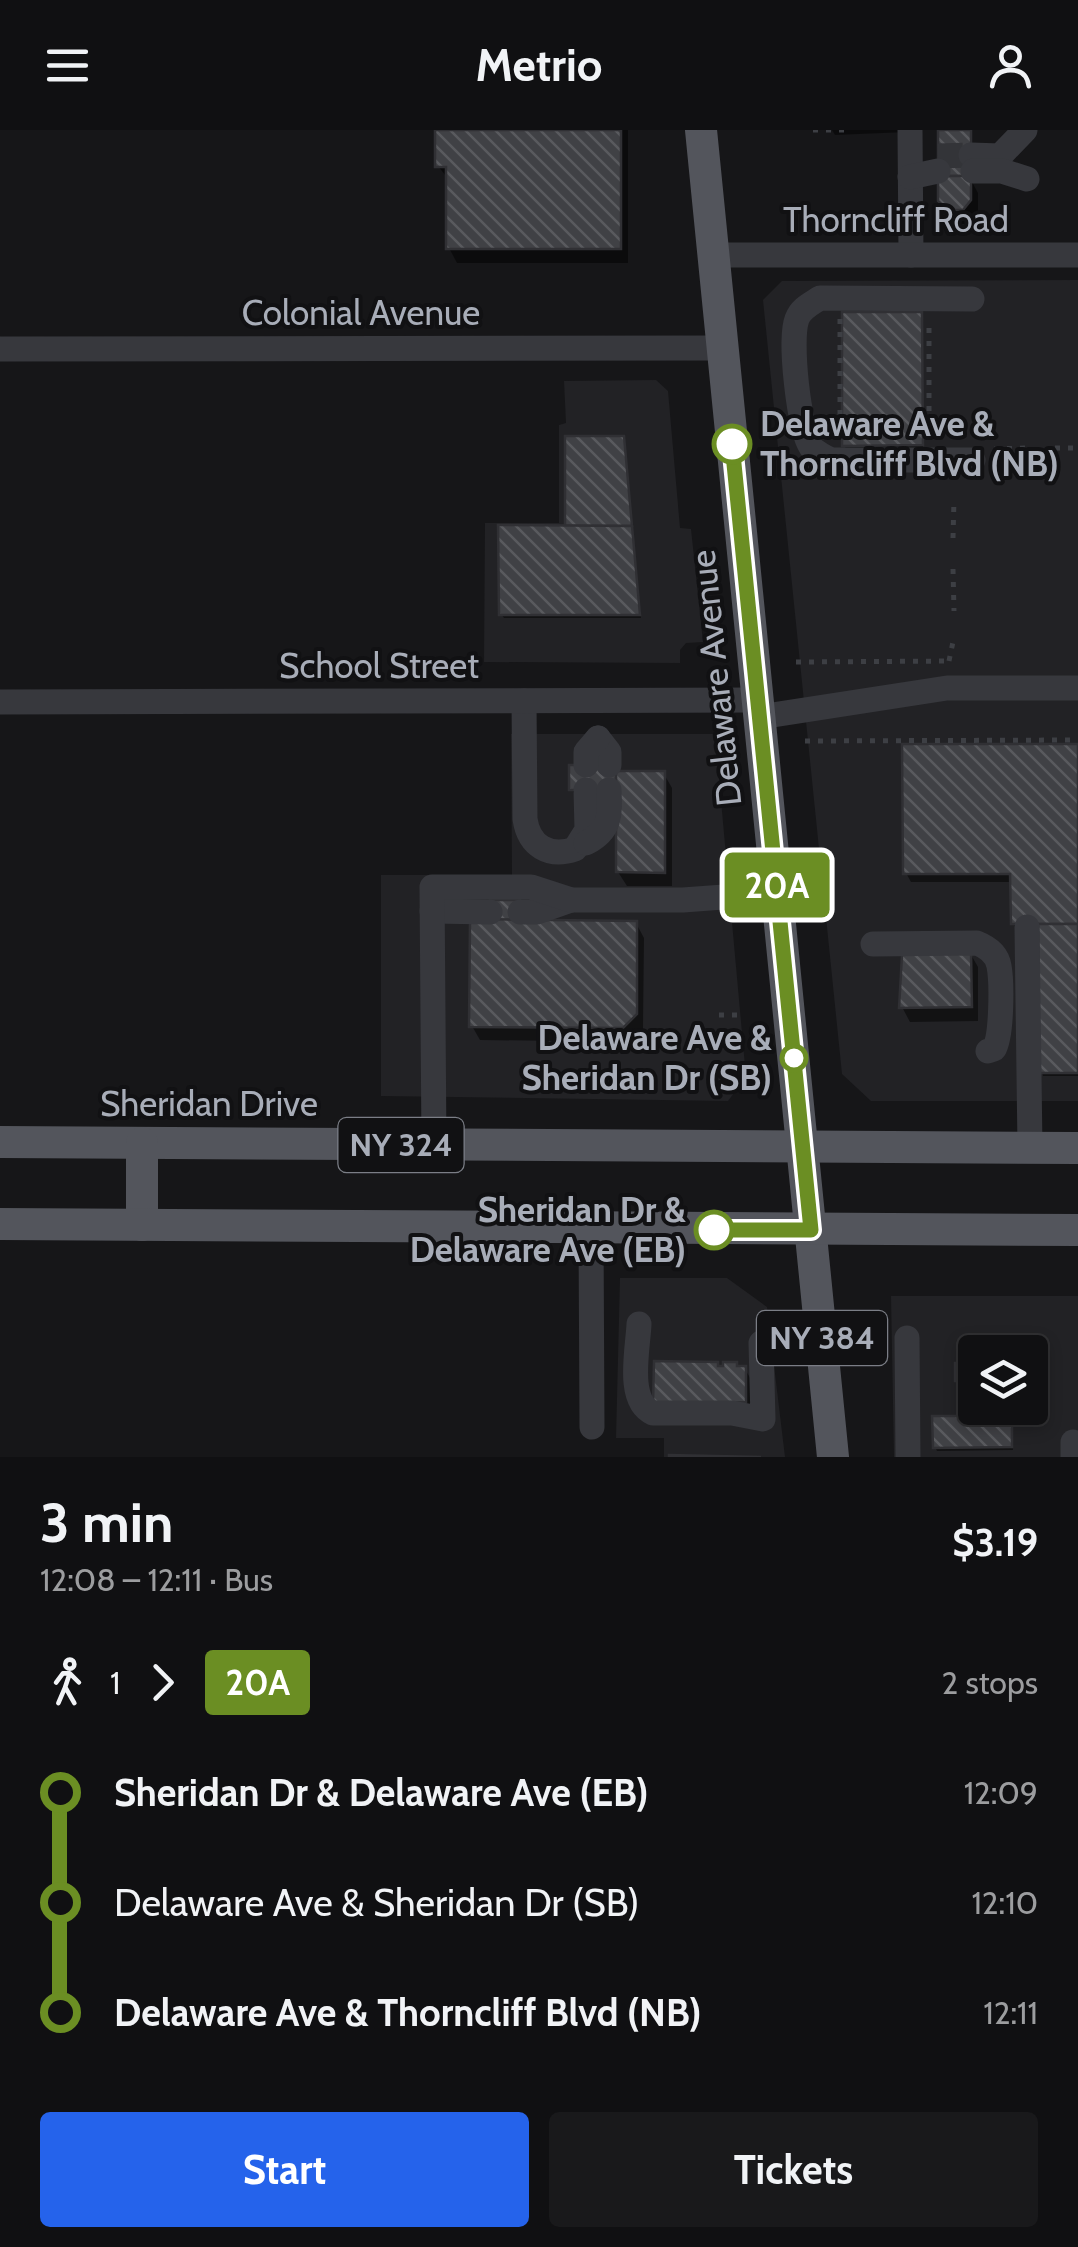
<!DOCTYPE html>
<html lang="en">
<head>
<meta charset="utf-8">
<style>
	body { margin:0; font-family:Cabin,sans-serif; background:#19191b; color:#f1f3f6; height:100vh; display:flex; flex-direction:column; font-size:38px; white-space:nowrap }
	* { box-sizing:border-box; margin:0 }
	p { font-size:32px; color:#9c9d9f }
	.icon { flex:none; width:55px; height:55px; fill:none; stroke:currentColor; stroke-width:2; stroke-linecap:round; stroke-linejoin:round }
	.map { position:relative; height:1327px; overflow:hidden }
	.details { display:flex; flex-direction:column; background:#101012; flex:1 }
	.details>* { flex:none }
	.badge { padding:0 20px; border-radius:8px; font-size:35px; line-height:65px }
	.fabs { position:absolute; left:958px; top:1205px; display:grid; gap:20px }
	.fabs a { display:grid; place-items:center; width:90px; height:90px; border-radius:10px; background:#101012; box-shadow:0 5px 15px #0003,0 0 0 2px #303032; font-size:50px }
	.map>.badge { position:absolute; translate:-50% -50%; box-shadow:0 0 0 5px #fff }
	.legs { display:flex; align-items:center; gap:15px; height:110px; padding:0 40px; font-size:32px }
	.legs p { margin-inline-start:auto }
	.overview { display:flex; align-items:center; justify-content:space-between; height:170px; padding:0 40px }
	h1 { font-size:55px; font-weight:700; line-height:75px }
	.primary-button { display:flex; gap:20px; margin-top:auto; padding:20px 40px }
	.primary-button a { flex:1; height:115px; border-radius:10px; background:#2563eb; color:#fff; font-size:40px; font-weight:700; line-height:115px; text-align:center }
	.primary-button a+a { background:#19191b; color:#f1f3f6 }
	ul { padding:0 40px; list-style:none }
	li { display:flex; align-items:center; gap:35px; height:110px; font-size:38px }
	li i { display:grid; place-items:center; width:15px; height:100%; margin:0 12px; background:currentColor }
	li i::after { content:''; width:25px; height:25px; margin:-12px; border:8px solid; border-radius:50%; background:#101012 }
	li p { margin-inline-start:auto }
	li:first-child i { background:linear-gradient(#0000 50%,currentColor 0) }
	li:last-child i { background:linear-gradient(currentColor 50%,#0000 0) }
	header { display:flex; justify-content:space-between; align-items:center; height:130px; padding:0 40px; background:#101012; font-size:45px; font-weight:700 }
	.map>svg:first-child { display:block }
	.built { fill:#222225; fill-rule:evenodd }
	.shadow { fill:#0007 }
	.building { fill:url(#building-back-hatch); stroke:#303034; stroke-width:2.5 }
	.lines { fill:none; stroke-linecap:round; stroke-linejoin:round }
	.minor-tunnel { stroke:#333438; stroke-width:25; stroke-dasharray:25 12; stroke-linecap:butt }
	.path { stroke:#3d3f44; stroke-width:5; stroke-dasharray:5 8; stroke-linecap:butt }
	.minor { stroke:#37383d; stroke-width:25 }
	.major { stroke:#53555c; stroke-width:32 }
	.line-1-casing { stroke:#fff; stroke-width:22 }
	.line-1 { stroke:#6b8e23; stroke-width:15 }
	.stop-1-dot { fill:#fff; stroke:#6b8e23; stroke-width:5 }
	.labels { text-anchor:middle; stroke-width:8; stroke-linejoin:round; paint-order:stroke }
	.shield { fill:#111113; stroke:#7b7e86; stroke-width:2.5 }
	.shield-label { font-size:32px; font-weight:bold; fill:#a8adb8 }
	.street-label { font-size:35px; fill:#a8adb8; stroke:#111113 }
	.stop-label { font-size:35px; font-weight:bold; fill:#a8adb8; stroke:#111113; text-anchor:end }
</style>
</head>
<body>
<header><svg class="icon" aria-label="menu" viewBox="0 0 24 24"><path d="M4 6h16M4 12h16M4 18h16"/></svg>Metrio<svg class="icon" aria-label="person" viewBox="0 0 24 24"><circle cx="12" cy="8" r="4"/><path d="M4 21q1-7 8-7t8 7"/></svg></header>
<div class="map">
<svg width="1078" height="1327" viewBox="0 0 1078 1327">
	<defs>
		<pattern id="building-back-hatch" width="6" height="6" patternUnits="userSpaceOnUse" patternTransform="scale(2.5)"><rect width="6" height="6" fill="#404145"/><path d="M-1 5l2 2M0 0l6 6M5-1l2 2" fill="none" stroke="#595a5e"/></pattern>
	</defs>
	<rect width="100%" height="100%" fill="#161618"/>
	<g class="built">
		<path d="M 1078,150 L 1078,971 L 871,971 L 842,944 L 763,170 L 782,151 Z"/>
		<path d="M 656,250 L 668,261 L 680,398 L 691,399 L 703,512 L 686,513 L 680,520 L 680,533 L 484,532 L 485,393 L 559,393 L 559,295 L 566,293 L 564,251 Z"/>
		<path d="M 511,604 L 715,604 L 746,947 L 728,971 L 381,966 L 381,745 L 512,745 Z"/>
		<path d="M 620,1148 L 727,1148 L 767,1177 L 785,1327 L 664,1327 L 664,1308 L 616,1308 Z"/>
		<path d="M 891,1166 L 1078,1166 L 1078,1327 L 894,1327 ZM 975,1222 L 1030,1222 L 1030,1278 L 975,1278 Z"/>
	</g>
	<g class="shadow">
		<path d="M 438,0 L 628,0 L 628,133 L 457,133 L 449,118 L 449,50 L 438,36 Z"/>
		<path d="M 832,0 L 908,0 L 908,2 L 835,5 Z"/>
		<path d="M 941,0 L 972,0 L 972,52 L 978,63 L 978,85 L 971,94 L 958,94 L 941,70 Z"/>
		<path d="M 921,184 L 923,318 L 846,319 L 844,315 Z"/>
		<path d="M 623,309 L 641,488 L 504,488 L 501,484 L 568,398 Z"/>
		<path d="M 1078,616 L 1078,946 L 1043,946 L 1018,802 L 1013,793 L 1013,752 L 911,752 L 906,743 Z"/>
		<path d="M 664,644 L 672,658 L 672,756 L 627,756 L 618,742 L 619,663 L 574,663 L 572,659 Z"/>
		<path d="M 521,792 L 636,793 L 644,808 L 643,899 L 631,912 L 480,910 L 472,896 Z"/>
		<path d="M 970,823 L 978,837 L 978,891 L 910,892 L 902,877 Z"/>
		<path d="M 717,1234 L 720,1239 L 745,1239 L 753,1253 L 753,1285 L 664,1287 Z"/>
		<path d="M 975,1236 L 975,1278 L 988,1278 L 988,1288 L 1011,1287 L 1013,1320 L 937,1321 L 935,1317 L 968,1288 L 968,1260 L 963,1260 L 958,1250 Z"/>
	</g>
	<g class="building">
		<path d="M 435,0 L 621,0 L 621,119 L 446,119 L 446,37 L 435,37 Z"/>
		<rect x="938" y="0" width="33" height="46"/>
		<path d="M 938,46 L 971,46 L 971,70 L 963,80 L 948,80 L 938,71 Z"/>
		<path d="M 842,182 L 922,182 L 923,315 L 842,316 Z"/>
		<path d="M 565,306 L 624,306 L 632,396 L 565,396 Z"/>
		<path d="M 498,395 L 632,396 L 640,485 L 499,485 Z"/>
		<path d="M 902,614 L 1078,614 L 1078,794 L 1011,794 L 1010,744 L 903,744 Z"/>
		<rect x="569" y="635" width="47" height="25"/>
		<path d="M 616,641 L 665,641 L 665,743 L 616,742 Z"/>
		<rect x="490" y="770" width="30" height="20"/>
		<path d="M 470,789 L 637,791 L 637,884 L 623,898 L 469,897 Z"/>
		<path d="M 1038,794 L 1078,794 L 1078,943 L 1039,943 Z"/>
		<path d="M 971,820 L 972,877 L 899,878 L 902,825 Z"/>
		<path d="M 654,1231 L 718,1232 L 718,1236 L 723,1236 L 723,1232 L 737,1232 L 737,1236 L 746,1236 L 746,1272 L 653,1274 Z"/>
		<rect x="955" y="1233" width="20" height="18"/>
		<path d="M 965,1251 L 975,1251 L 975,1278 L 988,1278 L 988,1285 L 1012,1285 L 1012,1317 L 933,1318 L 932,1286 L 966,1286 Z"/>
		<path d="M 669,1325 L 761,1327 L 669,1327 Z"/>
	</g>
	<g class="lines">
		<path class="minor-tunnel" d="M 938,26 L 971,25"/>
		<g class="path">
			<path d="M 813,0 L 845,0"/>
			<path d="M 840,189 L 840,306"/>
			<path d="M 929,307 L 929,193"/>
			<path d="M 1055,318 L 1078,318"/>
			<path d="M 994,319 L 1028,318"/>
			<path d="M 953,408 L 954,369"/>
			<path d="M 953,439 L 954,481"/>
			<path d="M 949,531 L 954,507"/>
			<path d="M 796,532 L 951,531"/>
			<path d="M 805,611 L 1078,610"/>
			<path d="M 719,885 L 744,885"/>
		</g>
		<g class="minor">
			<path d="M 910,0 L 911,125"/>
			<path d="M 971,25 L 1000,26 L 1025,0"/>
			<path d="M 973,41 L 1002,41 L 1027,49"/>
			<path d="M 910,47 L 938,41"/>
			<path d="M 713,125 L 1078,125"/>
			<path d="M 972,169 L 820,168 C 811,174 801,178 797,189 C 789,210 799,299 811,317 C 817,324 824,326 831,330 L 973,330"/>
			<path d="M 0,219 L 723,218"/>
			<path d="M 524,571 L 525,689 C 529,716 549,728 575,719 L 587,700 L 586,660"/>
			<path d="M 0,572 L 758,570"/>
			<path d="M 760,587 L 947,558 L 1078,558"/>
			<path d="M 598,608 L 609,622 L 609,635"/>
			<path d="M 586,635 L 586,622 L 598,608"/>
			<path d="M 586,713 C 611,700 610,685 609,660"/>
			<path d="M 432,781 L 490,782"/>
			<path d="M 520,782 L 537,782 L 571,770"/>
			<path d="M 1027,797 L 1030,1018"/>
			<path d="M 873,814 L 977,813 C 987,817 997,824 999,836 C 1002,852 1002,906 994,919 L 988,921"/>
			<path d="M 434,1016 L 432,757 L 531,757 L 571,770 L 683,770 L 778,763"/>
			<path d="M 591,1099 L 592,1297"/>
			<path d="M 639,1194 C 638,1219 626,1271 653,1283 L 732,1283 L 763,1289 L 761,1213"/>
			<path d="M 907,1208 L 908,1327"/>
			<path d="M 1073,1312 L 1073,1327"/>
		</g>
		<g class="major">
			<path d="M 701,0 L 833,1327"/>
			<path d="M 0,1012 L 1078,1018"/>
			<path d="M 142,1013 L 142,1095"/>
			<path d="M 0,1094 L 1078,1100"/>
		</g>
	</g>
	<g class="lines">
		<g class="line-1-casing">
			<path id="line-1" d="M 714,1100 L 811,1100 L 732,314"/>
		</g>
		<use href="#line-1" class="line-1"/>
	</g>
	<g class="stop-1-dot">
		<circle cx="732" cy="314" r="18"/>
		<circle cx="794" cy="928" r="12"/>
		<circle cx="714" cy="1100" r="18"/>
	</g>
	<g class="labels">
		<g class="shield">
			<rect x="338.5" y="988" width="125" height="54" rx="8"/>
			<rect x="757" y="1181" width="130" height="54" rx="8"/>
		</g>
		<g class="shield-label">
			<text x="401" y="1026">NY 324</text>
			<text x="822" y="1219">NY 384</text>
		</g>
		<g class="street-label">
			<text x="896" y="102">Thorncliff Road</text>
			<text x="361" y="195">Colonial Avenue</text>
			<text x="379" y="548">School Street</text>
			<text transform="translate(716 548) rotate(-96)" y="12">Delaware Avenue</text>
			<text x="209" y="986">Sheridan Drive</text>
		</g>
		<g class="stop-label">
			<text x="760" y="306" text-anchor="start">Delaware Ave &amp;<tspan x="760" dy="40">Thorncliff Blvd (NB)</tspan></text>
			<text x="772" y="920">Delaware Ave &amp;<tspan x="772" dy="40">Sheridan Dr (SB)</tspan></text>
			<text x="686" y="1092">Sheridan Dr &amp;<tspan x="686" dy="40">Delaware Ave (EB)</tspan></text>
		</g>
	</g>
</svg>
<div class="fabs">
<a><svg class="icon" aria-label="layers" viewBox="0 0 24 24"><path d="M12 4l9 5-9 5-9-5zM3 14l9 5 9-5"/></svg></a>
</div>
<b class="badge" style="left:777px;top:755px;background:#6b8e23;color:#fff">20A</b>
</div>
<section class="details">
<div class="overview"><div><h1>3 min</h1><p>12:08 – 12:11 · Bus</p></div><b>$3.19</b></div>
<div class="legs"><svg class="icon" aria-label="walk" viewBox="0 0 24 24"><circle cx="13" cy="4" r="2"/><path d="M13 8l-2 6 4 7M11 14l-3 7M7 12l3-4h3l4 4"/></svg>1<svg class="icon" aria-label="forward" viewBox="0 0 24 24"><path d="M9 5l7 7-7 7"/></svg><b class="badge" style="background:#6b8e23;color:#fff">20A</b><p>2 stops</p></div>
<ul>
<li><i style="color:#6b8e23"></i><b>Sheridan Dr &amp; Delaware Ave (EB)</b><p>12:09</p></li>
<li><i style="color:#6b8e23"></i><span>Delaware Ave &amp; Sheridan Dr (SB)</span><p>12:10</p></li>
<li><i style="color:#6b8e23"></i><b>Delaware Ave &amp; Thorncliff Blvd (NB)</b><p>12:11</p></li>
</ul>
<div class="primary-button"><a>Start</a><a>Tickets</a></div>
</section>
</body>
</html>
